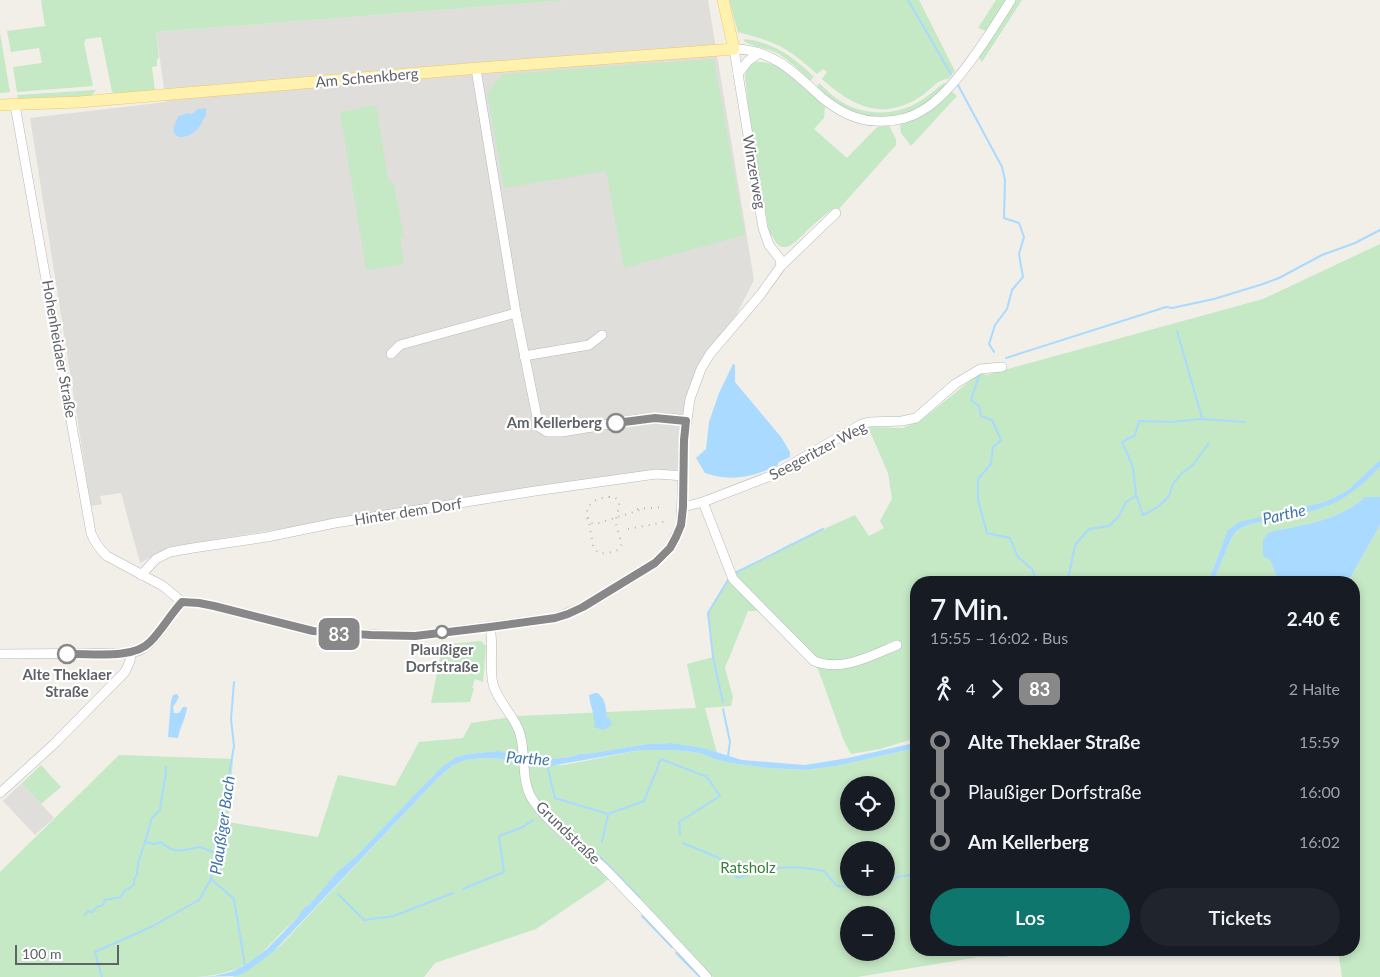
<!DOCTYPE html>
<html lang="de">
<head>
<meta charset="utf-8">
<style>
	body { margin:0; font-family:Lato,sans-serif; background:#20242c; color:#f1f3f6; height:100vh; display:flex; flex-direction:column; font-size:19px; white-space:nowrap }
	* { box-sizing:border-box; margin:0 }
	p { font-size:16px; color:#9ea1a6 }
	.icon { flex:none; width:28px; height:28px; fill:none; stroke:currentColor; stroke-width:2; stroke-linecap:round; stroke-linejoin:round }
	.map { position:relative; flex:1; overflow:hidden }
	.details { position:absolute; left:910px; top:576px; width:450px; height:380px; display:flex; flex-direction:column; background:#171b24; border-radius:20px; box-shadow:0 2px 8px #0003 }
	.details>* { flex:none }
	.badge { padding:0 10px; border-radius:8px; font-size:18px; line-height:32px }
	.controls { position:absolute; left:840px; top:776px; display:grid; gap:10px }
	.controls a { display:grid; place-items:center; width:55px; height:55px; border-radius:50%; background:#171b24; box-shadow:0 2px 8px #0003; font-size:25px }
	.scale { position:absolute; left:15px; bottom:12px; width:104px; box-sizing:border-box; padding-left:5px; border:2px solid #5f6368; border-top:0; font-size:14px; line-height:18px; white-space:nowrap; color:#5f6368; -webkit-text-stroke:4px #fff; paint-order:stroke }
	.map>.badge { position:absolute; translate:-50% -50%; box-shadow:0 0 0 2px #fff }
	.legs { display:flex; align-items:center; gap:8px; height:55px; padding:0 20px; font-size:16px }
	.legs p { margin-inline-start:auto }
	.headline { display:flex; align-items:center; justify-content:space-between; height:85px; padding:0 20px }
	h1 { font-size:28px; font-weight:600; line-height:38px }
	.primary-button { display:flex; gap:10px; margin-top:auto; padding:10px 20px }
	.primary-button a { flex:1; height:58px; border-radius:30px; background:#0f766e; color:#fff; font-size:20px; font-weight:600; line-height:58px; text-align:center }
	.primary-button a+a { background:#20242c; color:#f1f3f6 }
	ul { padding:0 20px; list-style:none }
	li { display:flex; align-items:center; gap:18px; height:50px; font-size:19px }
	li i { display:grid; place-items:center; width:8px; height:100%; margin:0 6px; background:currentColor }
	li i::after { content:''; width:12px; height:12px; margin:-6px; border:4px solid; border-radius:50%; background:#171b24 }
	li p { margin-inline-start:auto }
	li:first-child i { background:linear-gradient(#0000 50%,currentColor 0) }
	li:last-child i { background:linear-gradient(currentColor 50%,#0000 0) }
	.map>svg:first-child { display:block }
	.industrial { fill:#e0deda }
	.green { fill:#c5e8c5; fill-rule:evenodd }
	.water { fill:#aadaff }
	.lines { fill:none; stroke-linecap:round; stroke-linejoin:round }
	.stream { stroke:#aadaff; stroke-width:2 }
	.minor-casing { stroke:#b5b8bc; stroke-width:10 }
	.major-casing { stroke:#f2c960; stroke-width:12 }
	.minor { stroke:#fff; stroke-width:9 }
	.major { stroke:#fff2af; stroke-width:11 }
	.rail { stroke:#b6b7b8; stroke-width:2; stroke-dasharray:1 6; stroke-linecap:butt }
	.line-1-casing { stroke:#fff; stroke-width:11 }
	.line-1 { stroke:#888; stroke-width:8 }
	.stop-1-dot { fill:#fff; stroke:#888; stroke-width:2.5 }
	.labels { text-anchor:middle; stroke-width:4.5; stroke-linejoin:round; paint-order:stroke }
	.street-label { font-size:15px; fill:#5f6368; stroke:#fff }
	.stop-label { font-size:15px; font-weight:bold; fill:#5f6368; stroke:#fff }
	.park-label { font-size:15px; fill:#348238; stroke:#fff }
	.water-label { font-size:16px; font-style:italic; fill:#4174aa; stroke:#fff }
</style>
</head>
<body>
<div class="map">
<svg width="1380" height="977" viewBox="0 0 1380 977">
	<rect width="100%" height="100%" fill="#f1efe8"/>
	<g class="industrial">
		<path d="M 569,0 L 708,0 L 754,280 L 729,329 L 710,354 L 690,399 L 684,469 L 570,481 L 170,547 L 140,563 L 121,493 L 100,496 L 102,504 L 91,506 L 30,118 L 166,102 L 156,32 Z"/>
		<path d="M 22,783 L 54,818 L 35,835 L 3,801 Z"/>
	</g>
	<g class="green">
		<path d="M 41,0 L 569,0 L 156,32 L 159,58 L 157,59 L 157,66 L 152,67 L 155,91 L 117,94 L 112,92 L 101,37 L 86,39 L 84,43 L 93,86 L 17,92 L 13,67 L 42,63 L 39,48 L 11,52 L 7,31 L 45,26 Z"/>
		<path d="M 729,0 L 919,0 L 955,71 L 948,79 C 938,79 931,89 923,95 C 884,122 853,107 822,79 L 827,72 L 823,69 L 817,74 C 787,47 776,42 738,32 Z"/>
		<path d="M 996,0 L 1007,0 L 986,31 L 978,28 Z"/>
		<path d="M 1014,0 L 1022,0 L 982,62 L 977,56 Z"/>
		<path d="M 0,33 L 10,92 L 0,93 Z"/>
		<path d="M 745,39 C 773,42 795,58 814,77 L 810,81 C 799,70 788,59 775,52 C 765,48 753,47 744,41 Z"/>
		<path d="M 714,59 L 745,235 L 624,268 L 606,171 L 504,188 L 487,93 L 503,74 Z"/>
		<path d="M 754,62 C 782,59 806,89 825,107 L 824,118 L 814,129 L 847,158 L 877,127 L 889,126 L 896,139 L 896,145 L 838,210 L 834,208 C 827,213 820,219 813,225 C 801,235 783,263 772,235 L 770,236 L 768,226 L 751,128 L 745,77 L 748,65 Z"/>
		<path d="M 819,83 C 825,88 830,94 836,98 C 863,118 900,117 926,97 C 932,93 938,87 944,83 L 947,84 C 923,113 882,128 847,110 C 836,104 826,95 817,87 Z"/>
		<path d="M 96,90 L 91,96 L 19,100 L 17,95 Z"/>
		<path d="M 950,90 L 957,96 L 911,146 L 901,133 L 900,125 Z"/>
		<path d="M 376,105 L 388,178 L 394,184 L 404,238 L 400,239 L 404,264 L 368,270 L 366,269 L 340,112 Z"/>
		<path d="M 1380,244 L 1380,460 L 1348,490 L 1325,502 L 1243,522 C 1240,523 1235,525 1232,527 C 1226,531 1212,573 1208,582 L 916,582 L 916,738 L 880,749 L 851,754 L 844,741 L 818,669 L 762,611 L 748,611 L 725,668 L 733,697 L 731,706 L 705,708 L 717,753 L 702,748 L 669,743 L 647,744 L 593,753 L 579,754 L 570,757 L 543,760 L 520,757 L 498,751 L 468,754 L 456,757 L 434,775 L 355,857 L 338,871 L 310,904 L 304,908 C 297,919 288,926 280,934 C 253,964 237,974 196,977 L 0,977 L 0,872 L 119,755 L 233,759 L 228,822 L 318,837 L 338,775 L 395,786 L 419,742 L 463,738 L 471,723 L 519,716 L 696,708 L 687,664 L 713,657 L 708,613 L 728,580 L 735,573 L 760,561 L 786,546 L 855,515 L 869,536 L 884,528 L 880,521 L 892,499 L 888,473 L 868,427 L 903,428 L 921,420 L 980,373 L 986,375 L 1263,299 Z"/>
		<path d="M 1380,467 L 1380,497 L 1365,497 C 1338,521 1303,525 1269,532 L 1270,560 L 1279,582 L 1213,582 L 1232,537 C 1241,521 1265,523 1282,519 C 1296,515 1318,510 1330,504 C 1350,495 1364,482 1380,467 Z"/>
		<path d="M 1380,525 L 1380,977 L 1342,977 L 1338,950 L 1354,950 L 1354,582 L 1348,582 Z"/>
		<path d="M 481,641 L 486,646 L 483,682 L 475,679 L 472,688 L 474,688 L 470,702 L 431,703 L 441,653 L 439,645 Z"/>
		<path d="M 916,748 L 916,950 L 1048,950 L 1004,957 L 979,957 L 857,977 L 713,977 L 616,873 L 601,885 L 536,929 L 435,963 L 424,977 L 232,977 L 248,971 L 280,946 L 439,777 L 453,765 L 465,760 L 484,758 L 503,759 L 532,765 L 564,765 L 641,750 L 674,750 L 700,753 L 715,759 L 730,763 L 768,768 L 805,770 L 836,766 ZM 849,785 L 886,785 L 886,822 L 849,822 ZM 849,850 L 886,850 L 886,888 L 849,888 ZM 849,915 L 886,915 L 886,952 L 849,952 Z"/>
		<path d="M 41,765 L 61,787 L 41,804 L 22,783 Z"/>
	</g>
	<g class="water">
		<path d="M 206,108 C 207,118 205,115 202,122 C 192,143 161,143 179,116 L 188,113 L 192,114 L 198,109 Z"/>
		<path d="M 733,364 L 735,365 L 735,382 L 781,437 L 790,452 L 790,457 L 779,462 L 777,466 C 753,477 729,482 705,473 L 696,458 L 706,449 L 709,422 L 719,393 Z"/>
		<path d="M 1380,460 L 1380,467 C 1364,483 1348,498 1327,506 C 1314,511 1295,515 1282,519 C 1265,523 1241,521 1232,537 L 1213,582 L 1208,582 L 1228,530 L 1239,522 L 1325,502 L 1348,490 Z"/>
		<path d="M 1365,497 L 1380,497 L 1380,525 L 1348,582 L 1279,582 L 1270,560 L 1263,556 L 1263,540 L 1269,532 C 1303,525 1338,521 1365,497 Z"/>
		<path d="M 595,693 L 598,693 C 605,699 607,708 606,717 L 610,719 L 612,725 L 603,730 L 594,727 C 596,717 590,706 589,695 Z"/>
		<path d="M 177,694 L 179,697 L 173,707 L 174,713 L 179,713 L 183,707 L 187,707 C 186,719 180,726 178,738 L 168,737 L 171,701 L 173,695 Z"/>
		<path d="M 671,743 L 703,748 L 742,760 L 805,765 L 848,758 L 914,743 L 916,743 L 916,748 L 836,766 L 805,770 L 768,768 L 730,763 L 715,759 L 700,753 L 674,750 L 641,750 L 550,766 L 532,765 L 503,759 L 484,758 L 465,760 L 453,765 L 439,777 L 274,951 L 248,971 L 237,976 L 196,977 L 214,976 L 231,972 L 245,965 L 267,949 L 296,919 L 304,908 L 310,904 L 338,871 L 355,857 L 425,784 L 441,768 L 456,757 L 468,754 L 498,751 L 520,757 L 543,760 L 570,757 L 579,754 L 593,753 L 647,744 Z"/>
	</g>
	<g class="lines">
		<g class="stream">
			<path d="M 908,0 L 951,74"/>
			<path d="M 958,85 L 1002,167 L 1005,180 L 1004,218 L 1019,223 L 1024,237 L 1019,254 L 1023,277 L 1012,290 L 1007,309 L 995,325 L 989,344 L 994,352"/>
			<path d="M 1177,331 L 1202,418"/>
			<path d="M 1006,358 L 1166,307 L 1172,308 L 1214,299 L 1263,284 L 1279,278 L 1322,255 L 1355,243 L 1380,230"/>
			<path d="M 980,373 L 971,400 L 979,406 L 981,416 L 992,420 L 1001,440 L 993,447 L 991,464 L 978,479 L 978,500 L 987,533 L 1010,538 L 1018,557 L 1032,569 L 1037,582"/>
			<path d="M 1137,497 L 1143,515 L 1158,507 L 1169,496 L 1173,484 L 1181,474 L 1192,466 L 1209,443"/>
			<path d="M 735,573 L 823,529"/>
			<path d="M 1062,582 L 1069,575 L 1075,545 L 1089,529 L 1109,526 L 1119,516 L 1126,502 L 1136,496 L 1133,467 L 1122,442 L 1135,435 L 1139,421 L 1172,422 L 1202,419 L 1245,422"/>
			<path d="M 234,682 L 231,719 L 234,746 L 211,879 L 234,899 L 245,965"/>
			<path d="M 723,702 L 713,657 L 708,613 L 728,580"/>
			<path d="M 723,709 L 730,742 L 728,756"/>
			<path d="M 547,765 L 555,798 L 608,814 L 644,801 L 661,759 L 707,777 L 720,796 L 679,822 L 680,834"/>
			<path d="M 166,767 C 166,782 161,795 160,810 L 152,818 L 145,842 L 154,844 L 161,842 C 176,856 183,849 200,847 L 215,853"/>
			<path d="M 602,842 L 608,815"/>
			<path d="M 683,843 L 719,858 L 737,878 C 772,867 788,864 824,871 L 837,886 L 849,887"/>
			<path d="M 598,855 L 639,897"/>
			<path d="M 886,885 L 898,877 L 916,874"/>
			<path d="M 852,888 L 869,889 L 872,888"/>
			<path d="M 463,889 L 504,872 L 499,836 L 523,827 L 533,820"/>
			<path d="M 338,894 L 364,920 L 394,916 L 453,893"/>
			<path d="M 85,915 L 87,911 L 92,912 L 98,906 L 102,906 L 105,900 L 121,897 L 124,891 L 134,885 L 134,879 L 137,875 L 138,863 L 145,842"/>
			<path d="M 642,916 L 672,947"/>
			<path d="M 676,953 L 700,977"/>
			<path d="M 102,977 L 95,952 L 153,926 L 199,900 L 211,879"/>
		</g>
		<g class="minor-casing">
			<g id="minor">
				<path d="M 476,69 L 516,313 L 539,427 L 547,432 L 562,432 L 640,419 L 671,418 L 686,421"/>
				<path d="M 738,74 L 748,61 L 759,53"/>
				<path d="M 15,105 L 91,533 C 95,543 99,549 107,556 L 163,586 L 182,602 L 199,603 L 214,606 L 313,631 L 330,633 L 415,636 L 555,618 L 583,607 L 655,563 L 670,548 L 681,525 L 684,440 L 690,399 L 701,369 L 710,354 L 761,294 L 781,266 L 836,213"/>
				<path d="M 781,266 L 780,259 L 769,245 L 763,228 L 734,49 C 772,49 795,73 821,97 C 837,110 855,121 876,121 C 893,122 909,119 923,110 C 955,91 991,32 1011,0"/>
				<path d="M 391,354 L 400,345 L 516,313"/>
				<path d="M 524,356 L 589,345 L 602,335"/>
				<path d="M 703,502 L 733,579 L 814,661 C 842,672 871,656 897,645"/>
				<path d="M 683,507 L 703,502 L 773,475 L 862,424 L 869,422 L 902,421 L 916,418 L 955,384 L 980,369 L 1002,367"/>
				<path d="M 141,575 L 156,559 L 170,552 L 193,548 L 267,537 L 335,523 L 535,491 L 656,474 L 684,476"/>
				<path d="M 490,627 C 494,646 489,666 493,684 C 498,703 516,717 520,734 C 526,754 521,779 531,797 C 545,821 581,847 602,866 C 638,902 672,940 707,977"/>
				<path d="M 0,654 L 131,653 C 134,652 139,651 142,649 C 157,641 169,615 182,602"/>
				<path d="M 0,793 L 53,745 L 125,672 L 130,661 L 131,653"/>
			</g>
		</g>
		<g class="major-casing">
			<path id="major" d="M 0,105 L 79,102 L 479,68 L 734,49 L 723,0"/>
		</g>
		<use href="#minor" class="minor"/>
		<use href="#major" class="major"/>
		<g class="rail">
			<path d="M 609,497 L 615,497 L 619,502 C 620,509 616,515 616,521 C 616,537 633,550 606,553 C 599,554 596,552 593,546 L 587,510 C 591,500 600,498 609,497 Z"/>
			<path d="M 637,509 L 664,507"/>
			<path d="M 587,518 L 591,523 L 596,524 L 643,509"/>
			<path d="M 628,529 L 660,523 L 668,520"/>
		</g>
	</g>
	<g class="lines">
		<g class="line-1-casing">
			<path id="line-1" d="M 67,654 C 90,653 133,660 150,642 C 162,630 170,615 182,602 L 199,603 L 214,606 L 313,631 L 371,635 L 415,636 L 490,627 L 555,618 L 568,614 L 583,607 L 655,563 L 670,548 L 676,537 L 681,525 L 683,507 L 684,440 L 686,421 L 655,418 L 616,423"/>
		</g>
		<use href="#line-1" class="line-1"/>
	</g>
	<g class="stop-1-dot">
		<circle cx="616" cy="423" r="9"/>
		<circle cx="442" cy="632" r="6"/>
		<circle cx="67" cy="654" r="9"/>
	</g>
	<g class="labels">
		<g class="street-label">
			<text transform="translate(367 78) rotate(-5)" y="5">Am Schenkberg</text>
			<text transform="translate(754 172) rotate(80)" y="5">Winzerweg</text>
			<text transform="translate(59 349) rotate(80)" y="5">Hohenheidaer Straße</text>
			<text transform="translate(818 451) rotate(-28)" y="5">Seegeritzer Weg</text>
			<text transform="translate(408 512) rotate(-9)" y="5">Hinter dem Dorf</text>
			<text transform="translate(568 833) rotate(44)" y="5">Grundstraße</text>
		</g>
		<g class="stop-label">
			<text x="602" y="428" text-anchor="end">Am Kellerberg</text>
			<text x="442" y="655">Plaußiger<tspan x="442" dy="17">Dorfstraße</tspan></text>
			<text x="67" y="680">Alte Theklaer<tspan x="67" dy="17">Straße</tspan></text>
		</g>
		<g class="park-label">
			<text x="748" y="873">Ratsholz</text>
		</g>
		<g class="water-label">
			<text transform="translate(1284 514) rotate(-13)" y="6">Parthe</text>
			<text transform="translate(528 758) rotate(4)" y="6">Parthe</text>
			<text transform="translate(222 825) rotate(-82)" y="6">Plaußiger Bach</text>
		</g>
	</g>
</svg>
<div class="controls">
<a><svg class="icon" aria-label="locate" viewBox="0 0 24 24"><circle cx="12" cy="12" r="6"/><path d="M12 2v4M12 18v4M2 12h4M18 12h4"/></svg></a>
<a>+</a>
<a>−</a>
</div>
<div class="scale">100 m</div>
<b class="badge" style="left:339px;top:634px;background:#888;color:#fff">83</b>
<section class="details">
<div class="headline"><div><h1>7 Min.</h1><p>15:55 – 16:02 · Bus</p></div><b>2.40 €</b></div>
<div class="legs"><svg class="icon" aria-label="walk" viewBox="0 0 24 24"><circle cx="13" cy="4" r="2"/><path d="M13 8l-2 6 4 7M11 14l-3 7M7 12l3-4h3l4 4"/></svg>4<svg class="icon" aria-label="forward" viewBox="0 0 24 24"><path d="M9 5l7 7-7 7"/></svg><b class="badge" style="background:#888;color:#fff">83</b><p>2 Halte</p></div>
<ul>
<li><i style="color:#888"></i><b>Alte Theklaer Straße</b><p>15:59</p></li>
<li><i style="color:#888"></i><span>Plaußiger Dorfstraße</span><p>16:00</p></li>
<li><i style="color:#888"></i><b>Am Kellerberg</b><p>16:02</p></li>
</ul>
<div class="primary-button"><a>Los</a><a>Tickets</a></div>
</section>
</div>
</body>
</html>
